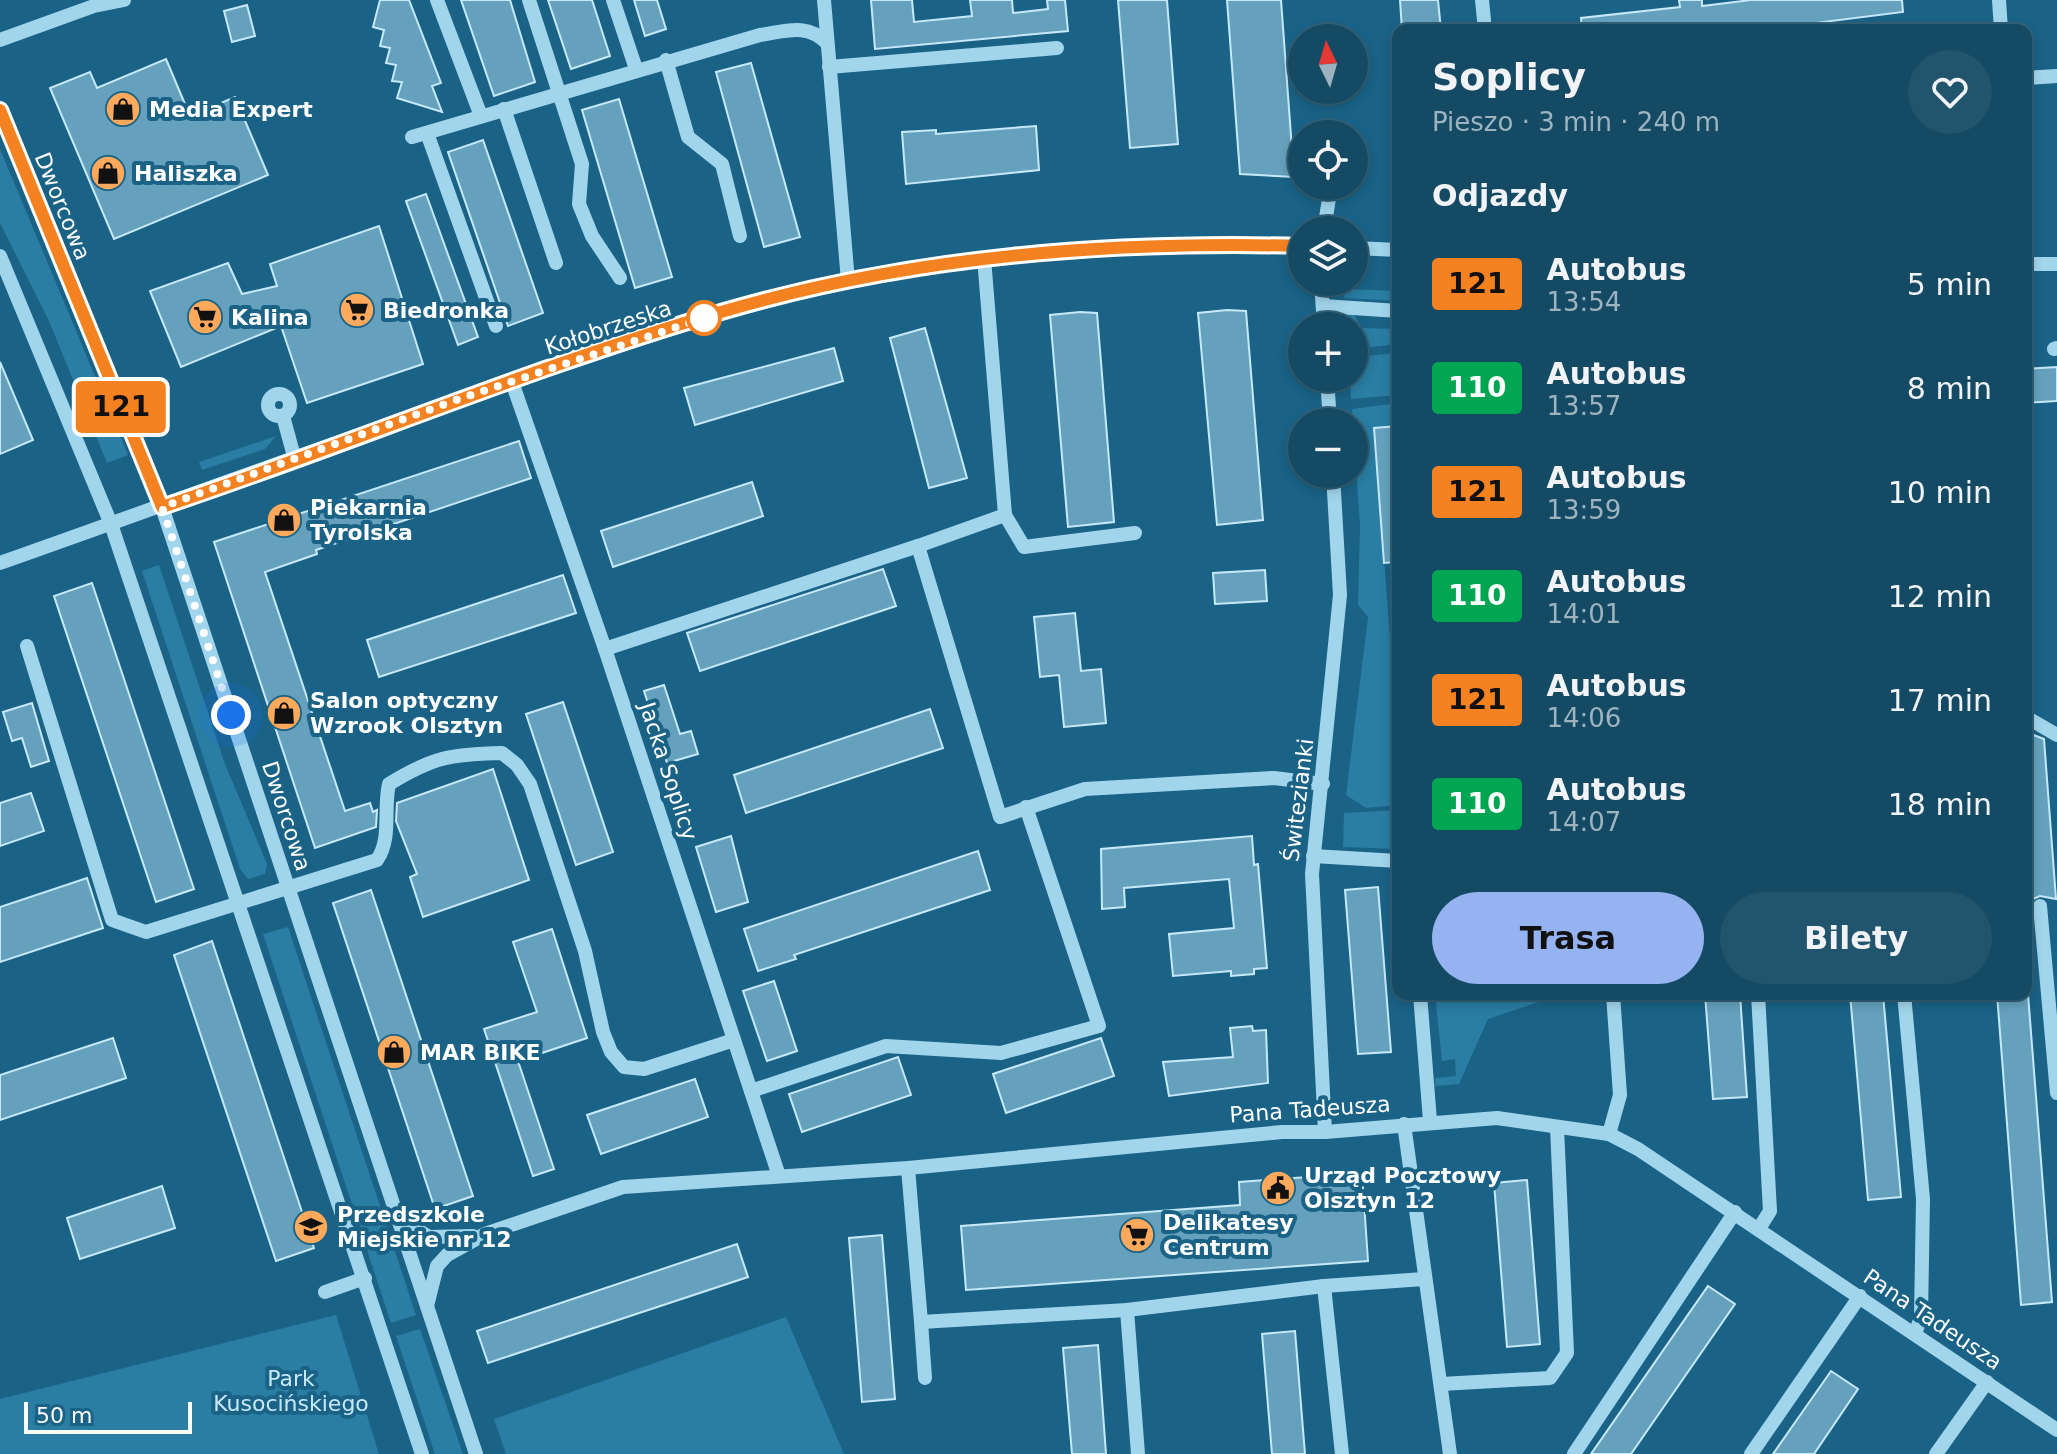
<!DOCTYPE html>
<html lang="pl">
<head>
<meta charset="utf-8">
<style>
	body { margin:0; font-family:"DejaVu Sans",sans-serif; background:#21546d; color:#f1f3f6; height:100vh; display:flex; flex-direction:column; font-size:30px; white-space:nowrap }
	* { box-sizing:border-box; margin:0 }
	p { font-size:26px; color:#9db3bf }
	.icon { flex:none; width:44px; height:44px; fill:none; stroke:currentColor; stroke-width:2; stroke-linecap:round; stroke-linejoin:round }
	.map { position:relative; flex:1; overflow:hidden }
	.drawer { position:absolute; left:1392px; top:24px; width:640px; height:976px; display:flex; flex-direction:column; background:#144a64; border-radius:16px; box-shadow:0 4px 12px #0003,0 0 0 2px #336278 }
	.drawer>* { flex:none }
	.badge { padding:0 16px; border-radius:6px; font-size:28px; line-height:52px }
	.needle { width:52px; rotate:355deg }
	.buttons { position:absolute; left:1288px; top:24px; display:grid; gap:16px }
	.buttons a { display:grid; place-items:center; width:80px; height:80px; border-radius:50%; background:#144a64; box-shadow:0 4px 12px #0003,0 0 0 2px #336278; font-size:40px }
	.scale { position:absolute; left:24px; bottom:20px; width:168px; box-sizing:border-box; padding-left:8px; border:4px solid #fff; border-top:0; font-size:22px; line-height:28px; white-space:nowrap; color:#fff; -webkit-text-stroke:6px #1a6286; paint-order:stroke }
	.you { position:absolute; width:40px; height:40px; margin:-20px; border:6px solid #fff; border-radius:50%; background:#1a73e8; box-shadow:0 0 0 12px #1a73e833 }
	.map>.badge { position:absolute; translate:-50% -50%; box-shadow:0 0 0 4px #fff }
	h2 { padding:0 40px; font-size:30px; line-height:72px }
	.round { display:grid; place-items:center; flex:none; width:84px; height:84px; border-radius:42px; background:#21546d }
	.summary { display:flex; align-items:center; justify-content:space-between; height:136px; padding:0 40px }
	h1 { font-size:38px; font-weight:700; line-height:60px }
	.primary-button { display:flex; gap:16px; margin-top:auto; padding:16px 40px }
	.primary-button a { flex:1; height:92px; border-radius:48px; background:#95b2f1; color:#111; font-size:32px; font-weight:700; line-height:92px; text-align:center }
	.primary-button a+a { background:#21546d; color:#f1f3f6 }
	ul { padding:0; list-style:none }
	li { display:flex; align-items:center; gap:24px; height:104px; padding:0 40px }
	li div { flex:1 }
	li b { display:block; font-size:30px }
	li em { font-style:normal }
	li .badge { min-width:88px; font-weight:700; text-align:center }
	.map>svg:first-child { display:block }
	.green { fill:#2a7da3 }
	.building { fill:#65a1bd; stroke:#c6e9f9; stroke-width:2 }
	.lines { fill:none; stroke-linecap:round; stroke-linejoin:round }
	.minor { stroke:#a1d5ec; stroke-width:14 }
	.line-casing { stroke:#fff; stroke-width:18 }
	.line { stroke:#f58220; stroke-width:12 }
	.walk { stroke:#fff; stroke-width:8; stroke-dasharray:0 14.4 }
	.stop-dot { fill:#fff; stroke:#f58220; stroke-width:4 }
	.labels { text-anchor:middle; stroke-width:8; stroke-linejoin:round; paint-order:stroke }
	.poi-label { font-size:22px; font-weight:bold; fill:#fff; stroke:#1a6286; text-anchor:start }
	.street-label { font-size:22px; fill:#fff; stroke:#1a6286 }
	.park-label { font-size:22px; fill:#c6e9f9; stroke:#1a6286 }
</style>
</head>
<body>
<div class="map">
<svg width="2057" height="1454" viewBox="0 0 2057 1454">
	<rect width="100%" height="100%" fill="#1a6286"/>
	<g class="green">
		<path d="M 0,149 L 128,455 L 107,463 L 49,321 L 0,223 Z"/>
		<path d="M 1346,289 L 1398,291 L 1398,301 L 1344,298 Z"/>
		<path d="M 1345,313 L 1353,313 L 1362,328 L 1398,329 L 1398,344 L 1354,349 L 1354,326 L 1345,326 Z"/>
		<path d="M 1398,353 L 1398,395 L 1351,399 L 1350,378 L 1354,378 L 1354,357 Z"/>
		<path d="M 1398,403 L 1398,426 L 1374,428 L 1398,743 L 1398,805 L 1366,808 L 1346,795 L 1368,617 L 1358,605 L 1360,526 L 1352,409 Z"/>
		<path d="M 276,436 L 265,449 L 202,470 L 199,462 Z"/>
		<path d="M 159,565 L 225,764 L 267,864 L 265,874 L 248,879 L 240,869 L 142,571 Z"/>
		<path d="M 1398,810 L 1398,849 L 1343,847 L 1344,813 Z"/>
		<path d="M 288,927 L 416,1315 L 391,1323 L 263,934 Z"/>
		<path d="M 1435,994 L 1560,994 L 1560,995 L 1488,1019 L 1459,1084 L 1435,1086 L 1435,1078 L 1456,1076 L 1455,1059 L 1442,1061 Z"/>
		<path d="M 336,1315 L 379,1454 L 0,1454 L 0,1399 Z"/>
		<path d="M 786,1317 L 844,1454 L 506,1454 L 494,1419 Z"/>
		<path d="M 420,1329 L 463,1454 L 435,1454 L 396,1336 Z"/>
	</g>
	<g class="building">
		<path d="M 380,0 L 409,0 L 441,83 L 432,86 L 442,112 L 397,98 L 402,82 L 392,81 L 396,65 L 386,63 L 390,48 L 380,46 L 384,30 L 373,27 Z"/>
		<path d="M 461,0 L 510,0 L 535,82 L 494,96 Z"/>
		<path d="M 548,0 L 592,0 L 610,56 L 571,69 Z"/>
		<path d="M 634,0 L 657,0 L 666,29 L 645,36 Z"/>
		<path d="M 871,0 L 912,0 L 914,22 L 972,16 L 970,0 L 1012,0 L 1013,13 L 1048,9 L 1047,0 L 1065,0 L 1068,31 L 875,49 Z"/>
		<path d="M 1118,0 L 1167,0 L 1178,144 L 1130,148 Z"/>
		<path d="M 1227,0 L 1281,0 L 1294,177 L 1240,174 Z"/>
		<path d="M 1400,0 L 1438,0 L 1441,30 L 1402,30 Z"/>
		<path d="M 1679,0 L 1702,0 L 1702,6 L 1751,0 L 1902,0 L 1903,12 L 1760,30 L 1582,30 L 1581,18 L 1680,7 Z"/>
		<path d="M 247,5 L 255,36 L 232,42 L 224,11 Z"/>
		<path d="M 166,59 L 190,116 L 235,97 L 268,175 L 114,239 L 50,88 L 90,72 L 97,88 Z"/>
		<path d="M 751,63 L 800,237 L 764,247 L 716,72 Z"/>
		<path d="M 619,99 L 672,277 L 635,288 L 582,110 Z"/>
		<path d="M 1036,126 L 1039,170 L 906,184 L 902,132 L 936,130 L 936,134 Z"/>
		<path d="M 483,140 L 543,313 L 508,326 L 448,152 Z"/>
		<path d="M 426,194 L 478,337 L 458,345 L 406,201 Z"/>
		<path d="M 379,226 L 423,364 L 307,403 L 281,326 L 181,367 L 150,291 L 228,263 L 242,294 L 277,286 L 270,264 Z"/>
		<path d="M 1227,310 L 1246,311 L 1263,520 L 1217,525 L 1198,313 Z"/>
		<path d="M 1080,312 L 1097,313 L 1114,522 L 1068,527 L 1050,315 Z"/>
		<path d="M 925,328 L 967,478 L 929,488 L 890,338 Z"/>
		<path d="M 834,348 L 843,381 L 695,425 L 684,388 Z"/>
		<path d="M 0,362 L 33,440 L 0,454 Z"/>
		<path d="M 2057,367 L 2057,401 L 2026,403 L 2026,369 Z"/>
		<path d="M 1398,426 L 1398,562 L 1384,563 L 1374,428 Z"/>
		<path d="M 519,441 L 531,478 L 316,550 L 317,554 L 265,572 L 345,811 L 370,803 L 373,812 L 377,810 L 376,827 L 315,848 L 214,542 Z"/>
		<path d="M 752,482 L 763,516 L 613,567 L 601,531 Z"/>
		<path d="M 883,569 L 896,606 L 700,671 L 687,633 Z"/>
		<path d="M 1265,570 L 1267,601 L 1215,604 L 1213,573 Z"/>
		<path d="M 563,575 L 576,613 L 379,677 L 367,640 Z"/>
		<path d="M 92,583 L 194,889 L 156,902 L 54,596 Z"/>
		<path d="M 1075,613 L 1081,671 L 1101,669 L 1106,723 L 1064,727 L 1059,675 L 1040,677 L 1034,617 Z"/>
		<path d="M 664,685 L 680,734 L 691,731 L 698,754 L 667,763 L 644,691 Z"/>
		<path d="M 563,702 L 613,852 L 576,865 L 526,714 Z"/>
		<path d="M 32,703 L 49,761 L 31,767 L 22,738 L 12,741 L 3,712 Z"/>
		<path d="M 930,709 L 943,748 L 746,813 L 734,775 Z"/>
		<path d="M 2026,732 L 2044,739 L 2056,899 L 2040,896 L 2033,899 L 2026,808 Z"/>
		<path d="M 493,769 L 529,880 L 423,917 L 410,877 L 417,874 L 396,821 L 397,803 Z"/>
		<path d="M 31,793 L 44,831 L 0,846 L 0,803 Z"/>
		<path d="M 731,836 L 748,902 L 716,912 L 696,847 Z"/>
		<path d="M 1252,836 L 1254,865 L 1258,864 L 1267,968 L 1254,969 L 1254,974 L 1231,976 L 1231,971 L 1173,976 L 1169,934 L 1234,928 L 1229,879 L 1124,888 L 1125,907 L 1102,909 L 1101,849 Z"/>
		<path d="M 978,851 L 990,890 L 794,955 L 796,959 L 758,971 L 744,929 Z"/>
		<path d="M 87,878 L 103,928 L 0,962 L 0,907 Z"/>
		<path d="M 1378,887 L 1391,1052 L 1358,1054 L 1345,890 Z"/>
		<path d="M 371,890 L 473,1196 L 435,1209 L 333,903 Z"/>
		<path d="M 552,929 L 587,1038 L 518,1061 L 554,1169 L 533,1176 L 484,1029 L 537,1012 L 513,942 Z"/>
		<path d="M 212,941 L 314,1248 L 276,1261 L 174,955 Z"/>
		<path d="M 774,981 L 797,1051 L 767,1061 L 743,991 Z"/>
		<path d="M 1705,994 L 1740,994 L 1747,1097 L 1713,1099 Z"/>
		<path d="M 1850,994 L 1883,994 L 1901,1197 L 1868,1200 Z"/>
		<path d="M 1997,994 L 2028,994 L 2052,1302 L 2021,1305 Z"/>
		<path d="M 1252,1026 L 1253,1031 L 1266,1030 L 1268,1083 L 1169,1096 L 1163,1062 L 1233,1057 L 1230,1028 Z"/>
		<path d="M 113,1038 L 126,1078 L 0,1120 L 0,1075 Z"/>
		<path d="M 1101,1038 L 1114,1076 L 1006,1113 L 993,1074 Z"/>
		<path d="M 898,1057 L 911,1095 L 802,1132 L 789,1094 Z"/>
		<path d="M 695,1079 L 708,1117 L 601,1154 L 587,1115 Z"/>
		<path d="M 1362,1173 L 1368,1261 L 966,1290 L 961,1226 L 1240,1205 L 1239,1182 Z"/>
		<path d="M 1527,1180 L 1540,1344 L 1507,1347 L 1494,1183 Z"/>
		<path d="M 162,1186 L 175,1228 L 80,1259 L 67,1218 Z"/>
		<path d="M 882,1235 L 895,1399 L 862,1402 L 849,1238 Z"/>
		<path d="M 737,1244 L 748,1277 L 488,1363 L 477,1331 Z"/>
		<path d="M 1708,1286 L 1735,1304 L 1631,1454 L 1591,1454 Z"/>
		<path d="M 1295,1331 L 1305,1454 L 1272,1454 L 1262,1334 Z"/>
		<path d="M 1098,1345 L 1106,1454 L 1072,1454 L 1063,1348 Z"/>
		<path d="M 1831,1371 L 1858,1389 L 1814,1454 L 1773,1454 Z"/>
	</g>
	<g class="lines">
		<g class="minor">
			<path d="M 437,0 L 481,116"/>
			<path d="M 529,0 L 582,164 L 579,204 L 592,236 L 620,278"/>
			<path d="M 613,0 L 636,69"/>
			<path d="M 824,0 L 848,281"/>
			<path d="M 1482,0 L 1485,30"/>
			<path d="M 1999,0 L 2001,30"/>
			<path d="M 0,40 L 94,6 L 124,0"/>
			<path d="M 666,60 L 688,137 L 722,164 L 740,236"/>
			<path d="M 829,67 L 1057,48"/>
			<path d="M 2026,78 L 2057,76"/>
			<path d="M 504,109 L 556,263"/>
			<path d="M 0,110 L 162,507 L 476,1454"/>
			<path d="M 427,133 L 496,326"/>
			<path d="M 412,137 L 760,35 C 787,31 807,23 827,43"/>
			<path d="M 1324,230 L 1331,186"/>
			<path d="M 1354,248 L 1398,250"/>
			<path d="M 0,256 L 111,524 L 422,1454"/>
			<path d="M 984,258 L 1005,515 L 1024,547 L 1135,533"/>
			<path d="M 2026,264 L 2057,264"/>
			<path d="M 1321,282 L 1324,326"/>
			<path d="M 1323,306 L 1398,311"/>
			<path d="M 2054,349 L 2057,348"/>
			<path d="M 1327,378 L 1330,422"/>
			<path d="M 512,382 L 605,649 L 779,1176"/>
			<circle cx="279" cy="405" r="11"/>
			<path d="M 283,416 L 295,460"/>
			<path d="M 918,546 L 1005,515"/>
			<path d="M 0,563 C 181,499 362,432 544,371 C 645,338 745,301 850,281 C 1000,252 1149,242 1302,246"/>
			<path d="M 27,646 L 112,920 L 146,932 L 377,860 C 392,838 383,810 389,784 C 433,757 451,754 502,753 L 517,765 L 530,784 L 585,951 L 603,1032 L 611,1052 L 624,1067 L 644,1069 L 734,1040"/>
			<path d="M 605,649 L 918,546 L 1000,817 L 1085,789 L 1274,778 L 1323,784"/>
			<path d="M 2026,717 L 2057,735"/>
			<path d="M 1313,856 L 1398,861"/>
			<path d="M 2040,906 L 2057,1093"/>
			<path d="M 1420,994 L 1430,1121"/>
			<path d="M 1758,994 L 1770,1211 L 1760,1227"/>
			<path d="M 1904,994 L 1923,1199 L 1921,1317 L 1915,1334"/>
			<path d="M 751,1091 L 886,1046 L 1001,1053 L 1099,1026 L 1026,807"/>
			<path d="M 1404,1124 L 1450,1454"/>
			<path d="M 1325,1132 L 1312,874 L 1340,595 L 1333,474"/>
			<path d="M 1609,1134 L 1620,1095 L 1613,994"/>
			<path d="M 908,1168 L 921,1322 L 1127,1310 L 1324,1286 L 1424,1279"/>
			<path d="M 398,1218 L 429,1237 L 473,1236"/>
			<path d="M 1324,1286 L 1342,1454"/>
			<path d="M 325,1292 L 365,1278"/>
			<path d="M 427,1306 L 437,1266 L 447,1255 L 485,1234 L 623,1187 L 908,1168 L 1282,1132 L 1325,1132 L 1497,1118 L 1609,1134 L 1638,1149 L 2057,1430"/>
			<path d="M 1127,1310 L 1138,1454"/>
			<path d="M 921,1322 L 925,1378"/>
			<path d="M 1441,1384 L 1550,1378 L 1567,1353 L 1557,1127"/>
			<path d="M 1574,1454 L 1735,1212"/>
			<path d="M 1751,1454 L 1860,1296"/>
			<path d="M 1936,1454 L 1987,1382"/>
		</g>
	</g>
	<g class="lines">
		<g class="line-casing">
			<path id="line" d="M 0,110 L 162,507 C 351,444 536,365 728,310 C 915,256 1108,241 1302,246"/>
		</g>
		<use href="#line" class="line"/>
		<path class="walk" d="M 231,715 L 162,507 L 459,399 L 704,318"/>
	</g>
	<defs>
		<g id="shop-disc" transform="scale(1.8)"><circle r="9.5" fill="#fea95c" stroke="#1a6286"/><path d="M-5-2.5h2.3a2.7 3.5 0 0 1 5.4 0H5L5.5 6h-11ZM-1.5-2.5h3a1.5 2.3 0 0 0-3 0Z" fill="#111"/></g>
		<g id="supermarket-disc" transform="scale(1.8)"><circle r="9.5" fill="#fea95c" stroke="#1a6286"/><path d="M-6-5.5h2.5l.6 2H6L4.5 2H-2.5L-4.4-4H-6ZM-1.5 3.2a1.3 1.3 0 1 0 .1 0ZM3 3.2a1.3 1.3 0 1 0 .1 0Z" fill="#111"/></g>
		<g id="civic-disc" transform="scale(1.8)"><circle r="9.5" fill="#fea95c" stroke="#1a6286"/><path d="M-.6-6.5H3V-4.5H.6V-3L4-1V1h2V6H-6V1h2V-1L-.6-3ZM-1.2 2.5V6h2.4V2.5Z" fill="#111"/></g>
		<g id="school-disc" transform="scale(1.8)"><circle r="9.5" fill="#fea95c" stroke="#1a6286"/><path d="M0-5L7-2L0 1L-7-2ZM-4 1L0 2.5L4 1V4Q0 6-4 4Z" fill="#111"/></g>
	</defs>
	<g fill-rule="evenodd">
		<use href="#shop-disc" x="123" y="109"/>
		<use href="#shop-disc" x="108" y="173"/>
		<use href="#supermarket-disc" x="357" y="310"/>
		<use href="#supermarket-disc" x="205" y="317"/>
		<use href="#shop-disc" x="284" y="520"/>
		<use href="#shop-disc" x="284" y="713"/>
		<use href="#shop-disc" x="394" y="1052"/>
		<use href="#civic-disc" x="1278" y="1188"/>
		<use href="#school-disc" x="311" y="1227"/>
		<use href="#supermarket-disc" x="1137" y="1235"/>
	</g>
	<circle class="stop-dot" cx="704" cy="318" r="16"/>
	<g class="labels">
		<g class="poi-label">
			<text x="149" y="117">Media Expert</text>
			<text x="134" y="181">Haliszka</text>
			<text x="383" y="318">Biedronka</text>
			<text x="231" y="325">Kalina</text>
			<text x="310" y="515">Piekarnia<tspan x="310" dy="25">Tyrolska</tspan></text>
			<text x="310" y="708">Salon optyczny<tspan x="310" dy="25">Wzrook Olsztyn</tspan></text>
			<text x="420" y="1060">MAR BIKE</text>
			<text x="1304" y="1183">Urząd Pocztowy<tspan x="1304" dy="25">Olsztyn 12</tspan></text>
			<text x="337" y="1222">Przedszkole<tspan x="337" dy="25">Miejskie nr 12</tspan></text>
			<text x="1163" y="1230">Delikatesy<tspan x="1163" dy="25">Centrum</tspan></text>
		</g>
		<g class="street-label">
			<text transform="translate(63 206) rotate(68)" y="8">Dworcowa</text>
			<text transform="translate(608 327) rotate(-18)" y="8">Kołobrzeska</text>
			<text transform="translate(669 771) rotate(72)" y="8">Jacka Soplicy</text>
			<text transform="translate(1298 800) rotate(-83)" y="8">Świtezianki</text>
			<text transform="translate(287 816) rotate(72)" y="8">Dworcowa</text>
			<text transform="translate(1310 1109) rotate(-4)" y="8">Pana Tadeusza</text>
			<text transform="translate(1933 1319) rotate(34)" y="8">Pana Tadeusza</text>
		</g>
		<g class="park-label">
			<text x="291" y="1386">Park<tspan x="291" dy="25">Kusocińskiego</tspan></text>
		</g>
	</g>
</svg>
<div class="buttons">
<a><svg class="needle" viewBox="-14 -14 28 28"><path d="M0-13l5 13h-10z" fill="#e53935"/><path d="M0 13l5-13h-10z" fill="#9db3bf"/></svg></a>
<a><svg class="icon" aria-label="locate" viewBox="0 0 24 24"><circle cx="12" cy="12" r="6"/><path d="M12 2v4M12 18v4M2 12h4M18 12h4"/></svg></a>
<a><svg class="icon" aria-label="layers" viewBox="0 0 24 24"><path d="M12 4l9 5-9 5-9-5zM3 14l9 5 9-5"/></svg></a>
<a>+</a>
<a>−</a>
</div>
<div class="scale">50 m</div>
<div class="you" style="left:231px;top:715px"></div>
<b class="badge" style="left:121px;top:407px;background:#f58220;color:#111">121</b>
<section class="drawer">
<div class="summary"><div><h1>Soplicy</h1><p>Pieszo · 3 min · 240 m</p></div><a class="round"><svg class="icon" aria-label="heart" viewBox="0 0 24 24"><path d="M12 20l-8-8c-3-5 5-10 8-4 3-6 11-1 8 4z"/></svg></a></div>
<h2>Odjazdy</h2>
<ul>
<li><span class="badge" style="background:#f58220;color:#111">121</span><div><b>Autobus</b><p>13:54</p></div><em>5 min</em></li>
<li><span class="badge" style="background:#00a651;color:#fff">110</span><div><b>Autobus</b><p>13:57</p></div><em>8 min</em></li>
<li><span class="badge" style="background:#f58220;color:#111">121</span><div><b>Autobus</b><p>13:59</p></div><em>10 min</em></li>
<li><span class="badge" style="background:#00a651;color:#fff">110</span><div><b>Autobus</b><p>14:01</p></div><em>12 min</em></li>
<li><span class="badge" style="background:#f58220;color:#111">121</span><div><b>Autobus</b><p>14:06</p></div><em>17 min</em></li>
<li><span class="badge" style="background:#00a651;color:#fff">110</span><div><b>Autobus</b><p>14:07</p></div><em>18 min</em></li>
</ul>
<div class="primary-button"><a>Trasa</a><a>Bilety</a></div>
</section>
</div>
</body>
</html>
